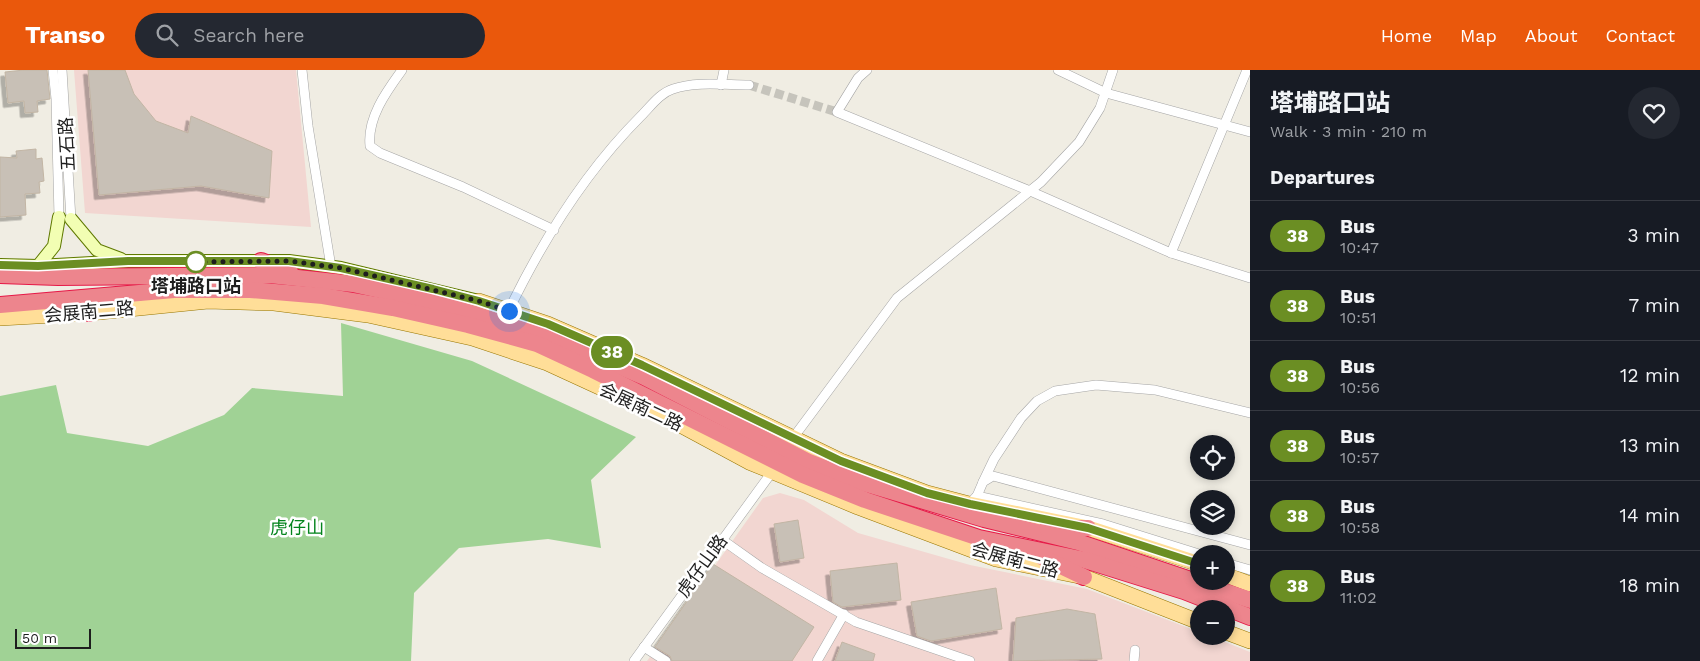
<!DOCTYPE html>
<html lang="en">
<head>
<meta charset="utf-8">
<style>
	body { margin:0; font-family:"Work Sans","Noto Sans SC",sans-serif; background:#242831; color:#f1f3f6; height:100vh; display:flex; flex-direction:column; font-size:19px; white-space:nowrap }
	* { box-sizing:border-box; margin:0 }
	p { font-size:16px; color:#9ea1a6 }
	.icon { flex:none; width:28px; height:28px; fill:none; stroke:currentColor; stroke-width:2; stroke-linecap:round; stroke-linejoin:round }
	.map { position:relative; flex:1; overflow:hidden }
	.drawer { display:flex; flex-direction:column; background:#171b24; width:450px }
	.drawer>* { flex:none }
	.badge { padding:0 10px; border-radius:16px; font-size:18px; line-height:32px }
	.buttons { position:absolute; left:1190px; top:365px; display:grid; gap:10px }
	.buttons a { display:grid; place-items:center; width:45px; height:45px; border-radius:50%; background:#171b24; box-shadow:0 2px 8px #0003; font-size:25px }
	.scale { position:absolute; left:15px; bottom:12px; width:76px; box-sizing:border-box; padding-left:5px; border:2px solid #1e1e1e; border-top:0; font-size:14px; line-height:18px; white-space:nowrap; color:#1e1e1e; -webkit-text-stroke:4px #fff; paint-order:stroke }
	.you { position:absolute; width:25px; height:25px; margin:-12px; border:4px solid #fff; border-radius:50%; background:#1a73e8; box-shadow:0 0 0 8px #1a73e833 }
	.map>.badge { position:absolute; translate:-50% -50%; box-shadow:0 0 0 2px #fff }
	h2 { padding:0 20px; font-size:19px; line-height:45px }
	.round { display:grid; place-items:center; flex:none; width:52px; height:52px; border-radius:26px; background:#242831 }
	.headline { display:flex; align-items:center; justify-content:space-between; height:85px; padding:0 20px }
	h1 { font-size:24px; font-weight:800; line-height:38px }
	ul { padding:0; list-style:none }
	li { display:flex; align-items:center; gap:15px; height:70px; padding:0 20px; border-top:1px solid #363941 }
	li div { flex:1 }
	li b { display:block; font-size:19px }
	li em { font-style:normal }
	li .badge { min-width:55px; font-weight:700; text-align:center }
	header { display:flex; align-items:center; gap:30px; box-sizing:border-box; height:70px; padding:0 25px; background:#ea580c; color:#fff }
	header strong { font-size:24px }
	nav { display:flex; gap:28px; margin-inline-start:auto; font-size:18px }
	.search { width:350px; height:45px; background:#242831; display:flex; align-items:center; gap:12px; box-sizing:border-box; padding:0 18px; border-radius:28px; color:#9ea1a6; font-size:19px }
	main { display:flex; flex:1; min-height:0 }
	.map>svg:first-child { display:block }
	.commercial { fill:#f2d6d1 }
	.forest { fill:#a0d295 }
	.building { fill:#c8c0b6; stroke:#c2b5a4; filter:url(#shadow) }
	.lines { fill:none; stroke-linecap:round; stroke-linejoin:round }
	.street-tunnel { stroke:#c6c4bc; stroke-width:9; stroke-dasharray:9 4.5; stroke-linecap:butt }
	.street-casing { stroke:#a5a5a5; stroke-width:10 }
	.secondary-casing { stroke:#5f7900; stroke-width:14 }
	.primary-casing { stroke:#977600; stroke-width:16 }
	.highway-casing { stroke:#e61847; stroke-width:18 }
	.street { stroke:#fff; stroke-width:9 }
	.secondary { stroke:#f2feb3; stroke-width:12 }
	.primary { stroke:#ffde98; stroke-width:15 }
	.highway { stroke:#ed858d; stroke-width:16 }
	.line-casing { stroke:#fff; stroke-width:11 }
	.line { stroke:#6b8e23; stroke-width:8 }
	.walk { stroke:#1e1e1e; stroke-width:5; stroke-dasharray:0 9 }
	.stop-dot { fill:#fff; stroke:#6b8e23; stroke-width:2.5 }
	.labels { text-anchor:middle; stroke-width:5; stroke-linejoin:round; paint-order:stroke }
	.street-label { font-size:18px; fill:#1e1e1e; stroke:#fff }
	.stop-label { font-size:18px; font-weight:bold; fill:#1e1e1e; stroke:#fff }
	.park-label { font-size:18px; fill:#04841d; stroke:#fff }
</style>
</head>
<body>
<header>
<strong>Transo</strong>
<div class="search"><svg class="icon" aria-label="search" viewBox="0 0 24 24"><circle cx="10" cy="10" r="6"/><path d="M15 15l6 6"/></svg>Search here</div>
<nav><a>Home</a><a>Map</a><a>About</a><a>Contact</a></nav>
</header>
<main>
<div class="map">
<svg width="1250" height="591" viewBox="0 0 1250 591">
	<defs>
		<filter id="shadow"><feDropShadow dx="-4.5" dy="4.5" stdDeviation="0" flood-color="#0004"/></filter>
	</defs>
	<rect width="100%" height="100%" fill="#f0ede3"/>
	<g class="commercial">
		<path d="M 74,0 L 296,0 L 311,157 L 85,143 Z"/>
		<path d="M 780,423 L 804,430 L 858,463 L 970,495 L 1087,519 L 1199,562 L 1199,566 L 1210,566 L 1250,582 L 1250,591 L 647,591 L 763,428 Z"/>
	</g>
	<path class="forest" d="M 341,253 L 472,291 L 636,367 L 591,410 L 601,478 L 548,469 L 459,478 L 414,523 L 411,591 L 0,591 L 0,326 L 56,315 L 67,363 L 148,376 L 224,345 L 252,318 L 343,326 Z"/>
	<g class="building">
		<path d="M 24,0 L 47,0 L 50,29 L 37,31 L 38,42 L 25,43 L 24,31 L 8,33 L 5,2 Z"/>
		<path d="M 88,0 L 125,0 L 134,24 L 156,51 L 188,63 L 191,46 L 272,81 L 269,128 L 201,116 L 99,125 Z"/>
		<path d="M 36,79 L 36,89 L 42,88 L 44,111 L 39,112 L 40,123 L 25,124 L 26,145 L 0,147 L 0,87 L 17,88 L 16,81 Z"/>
		<path d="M 798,450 L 804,488 L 780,492 L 774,454 Z"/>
		<path d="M 897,493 L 901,530 L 842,537 L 833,532 L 830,501 Z"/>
		<path d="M 713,494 L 814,557 L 792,591 L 672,591 L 670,586 L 655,577 Z"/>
		<path d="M 996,518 L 1002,559 L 931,571 L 917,566 L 911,532 Z"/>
		<path d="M 1067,539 L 1095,544 L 1102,589 L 1013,591 L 1016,548 Z"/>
		<path d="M 842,572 L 875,584 L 873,591 L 835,591 Z"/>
	</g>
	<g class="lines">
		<path class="street-tunnel" d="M 749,15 L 837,42"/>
		<g class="street-casing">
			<g id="street">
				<path d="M 53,0 L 56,29 L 59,147"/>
				<path d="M 62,0 L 71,149"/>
				<path d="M 302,0 L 308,56 L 331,197"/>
				<path d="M 402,0 C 386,22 367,48 370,76 L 380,83 L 463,117 L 554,160"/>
				<path d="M 867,0 L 858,8 L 837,42 L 1030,121 L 1171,183 L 1250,208"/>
				<path d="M 1058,0 L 1106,23 L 1250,62"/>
				<path d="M 721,15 L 724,0"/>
				<path d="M 1171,183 L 1247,0"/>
				<path d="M 507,244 C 541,173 585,102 641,46 C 651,36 660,23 673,19 C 696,11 725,15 749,15"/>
				<path d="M 793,368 L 897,228 L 1041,112 L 1079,72 L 1100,38 L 1113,0"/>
				<path d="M 983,412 L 994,389 L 1021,348 L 1037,331 L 1055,321 L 1096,315 L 1155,320 L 1250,343"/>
				<path d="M 977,426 L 983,412 L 993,406 L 1250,475"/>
				<path d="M 973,430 L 977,426 L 1103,454 L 1199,484"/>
				<path d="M 721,469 L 762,498 L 856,552 L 970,591"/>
				<path d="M 1226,493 L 1250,500"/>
				<path d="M 644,577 L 666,591"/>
				<path d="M 634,591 L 772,402"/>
				<path d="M 817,591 L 844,544"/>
				<path d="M 1134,591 L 1135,580"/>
			</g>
		</g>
		<g class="secondary-casing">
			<g id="secondary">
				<path d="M 71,149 L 97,180 L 121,189"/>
				<path d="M 0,195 L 38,196 L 128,191 L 289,191 L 341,198 L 479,231"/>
				<path d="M 38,196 L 54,176 L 59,147"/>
			</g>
		</g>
		<g class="primary-casing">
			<g id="primary">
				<path d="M 479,231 L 548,254 L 642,295 L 841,391 L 927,423 L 969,434 L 1088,458 L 1199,494"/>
				<path d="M 0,248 L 89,243 L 208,231 L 274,233 L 368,245 L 472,268 L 547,293 L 671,350 L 749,392 L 858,437 L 996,489 L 1084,507 L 1199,552"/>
				<path d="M 1226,505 L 1250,514"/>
				<path d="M 1226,562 L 1250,571"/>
			</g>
		</g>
		<g class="highway-casing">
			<g id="highway">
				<path d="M 261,191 L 290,202"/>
				<path d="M 0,205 L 58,207 L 270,205 L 353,214 L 447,235 L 565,273 L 644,307 L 809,392 L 864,413 L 984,449 L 1078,472 L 1250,530"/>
				<path d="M 0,235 L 174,220 L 250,220 L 323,226 L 393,238 L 468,255 L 537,274 L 593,300 L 803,405 L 865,430 L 979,468 L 1085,490 L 1184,521 L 1250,547"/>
				<path d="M 57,235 L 89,243"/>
				<path d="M 1047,458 L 1088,458"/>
				<path d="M 1042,487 L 1084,507"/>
			</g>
		</g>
		<use href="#street" class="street"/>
		<use href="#secondary" class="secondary"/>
		<use href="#primary" class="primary"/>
		<use href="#highway" class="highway"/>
	</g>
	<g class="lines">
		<g class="line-casing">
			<path id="line" d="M 0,195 L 38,196 L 128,191 L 289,191 L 341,198 L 433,219 L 479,231 L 548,254 L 642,295 L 841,391 L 927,423 L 970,434 L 1088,458 L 1199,494"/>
		</g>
		<use href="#line" class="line"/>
		<path class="walk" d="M 196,192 L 289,191 L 341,198 L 479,231 L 509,241"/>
	</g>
	<circle class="stop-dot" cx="196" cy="192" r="10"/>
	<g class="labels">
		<g class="street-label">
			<text transform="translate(67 74) rotate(-93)" y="6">五石路</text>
			<text transform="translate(89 242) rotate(-5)" y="6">会展南二路</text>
			<text transform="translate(641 337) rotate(25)" y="6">会展南二路</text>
			<text transform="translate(1015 490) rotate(15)" y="6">会展南二路</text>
			<text transform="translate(702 496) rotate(-54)" y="6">虎仔山路</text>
		</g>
		<g class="stop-label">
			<text x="196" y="222">塔埔路口站</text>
		</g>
		<g class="park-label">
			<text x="297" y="464">虎仔山</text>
		</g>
	</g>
</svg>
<div class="buttons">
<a><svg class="icon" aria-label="locate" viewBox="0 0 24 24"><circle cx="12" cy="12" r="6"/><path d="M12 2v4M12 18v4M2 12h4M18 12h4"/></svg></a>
<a><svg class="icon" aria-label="layers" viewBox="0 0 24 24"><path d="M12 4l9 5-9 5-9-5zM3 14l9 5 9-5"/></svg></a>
<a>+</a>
<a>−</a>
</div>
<div class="scale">50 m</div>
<div class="you" style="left:509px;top:241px"></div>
<b class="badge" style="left:612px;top:282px;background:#6b8e23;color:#fff">38</b>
</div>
<section class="drawer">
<div class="headline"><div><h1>塔埔路口站</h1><p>Walk · 3 min · 210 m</p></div><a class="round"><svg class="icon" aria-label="heart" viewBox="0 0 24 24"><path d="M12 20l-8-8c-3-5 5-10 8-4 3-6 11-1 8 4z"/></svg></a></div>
<h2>Departures</h2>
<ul>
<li><span class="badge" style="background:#6b8e23;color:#fff">38</span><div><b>Bus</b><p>10:47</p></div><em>3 min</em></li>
<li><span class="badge" style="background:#6b8e23;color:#fff">38</span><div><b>Bus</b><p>10:51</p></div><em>7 min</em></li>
<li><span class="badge" style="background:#6b8e23;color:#fff">38</span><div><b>Bus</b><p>10:56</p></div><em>12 min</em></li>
<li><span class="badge" style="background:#6b8e23;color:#fff">38</span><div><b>Bus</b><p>10:57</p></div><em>13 min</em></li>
<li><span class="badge" style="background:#6b8e23;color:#fff">38</span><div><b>Bus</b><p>10:58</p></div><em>14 min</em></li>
<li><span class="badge" style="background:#6b8e23;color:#fff">38</span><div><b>Bus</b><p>11:02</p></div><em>18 min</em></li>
</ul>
</section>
</main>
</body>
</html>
